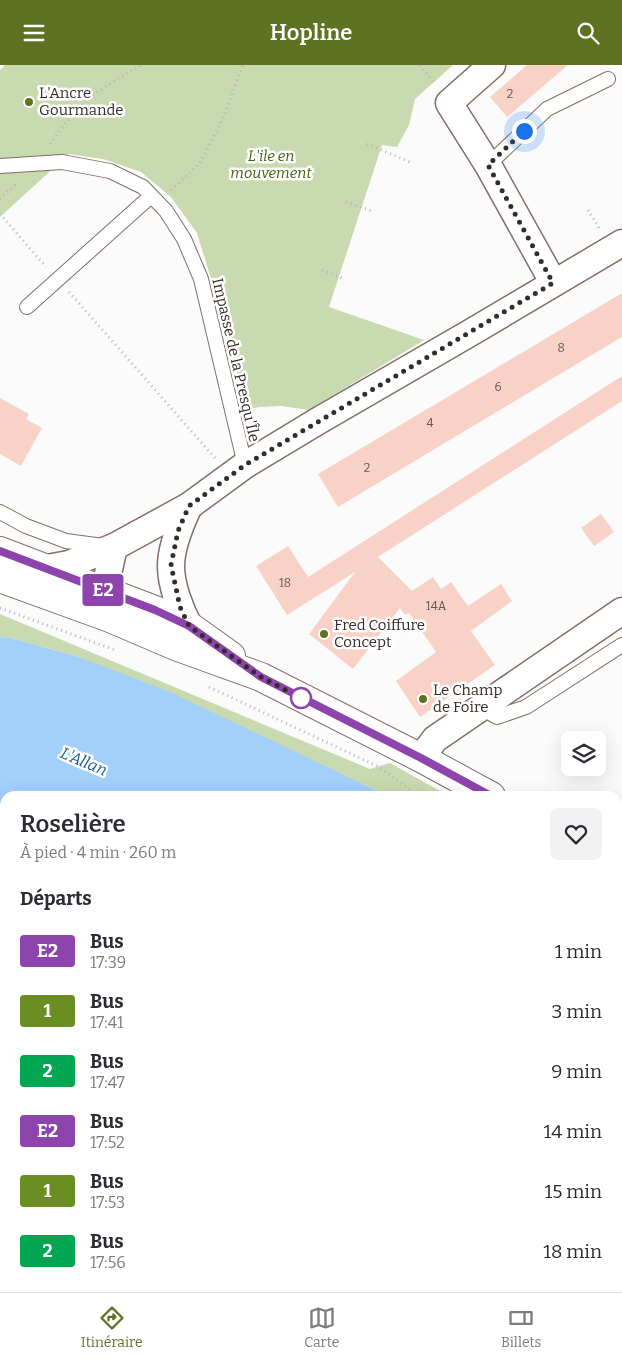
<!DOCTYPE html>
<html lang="fr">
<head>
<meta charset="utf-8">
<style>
	body { margin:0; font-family:Bitter,serif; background:#f2f2f3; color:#2b2b33; height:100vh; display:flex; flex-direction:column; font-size:19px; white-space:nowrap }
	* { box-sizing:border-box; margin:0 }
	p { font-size:16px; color:#7c7c81 }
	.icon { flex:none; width:28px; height:28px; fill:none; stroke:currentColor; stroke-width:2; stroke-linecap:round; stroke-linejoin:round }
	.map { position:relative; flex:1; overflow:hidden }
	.details { position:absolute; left:0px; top:726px; width:622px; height:501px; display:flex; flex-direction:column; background:#fff; border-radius:15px 15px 0 0; box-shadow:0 5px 20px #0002 }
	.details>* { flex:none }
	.badge { padding:0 10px; border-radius:4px; font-size:18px; line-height:32px }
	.fabs { position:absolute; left:561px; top:666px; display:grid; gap:10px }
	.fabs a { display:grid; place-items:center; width:45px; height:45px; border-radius:8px; background:#fff; box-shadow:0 5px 20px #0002; font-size:25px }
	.you { position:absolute; width:25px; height:25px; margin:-12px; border:4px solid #fff; border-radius:50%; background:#1a73e8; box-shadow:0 0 0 8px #1a73e833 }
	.map>.badge { position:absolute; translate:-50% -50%; box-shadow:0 0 0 2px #fff }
	h2 { padding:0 20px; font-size:19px; line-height:45px }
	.round { display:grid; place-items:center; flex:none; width:52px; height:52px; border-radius:8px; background:#f2f2f3 }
	.headline { display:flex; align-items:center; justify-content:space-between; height:85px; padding:0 20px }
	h1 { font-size:24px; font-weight:600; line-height:38px }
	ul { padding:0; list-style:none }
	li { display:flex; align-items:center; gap:15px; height:60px; padding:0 20px }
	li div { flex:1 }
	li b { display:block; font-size:19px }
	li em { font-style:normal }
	li .badge { min-width:55px; font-weight:700; text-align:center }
	header { display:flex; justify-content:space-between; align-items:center; height:65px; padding:0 20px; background:#5f7222; color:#fff; font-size:22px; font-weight:600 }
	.tab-bar { display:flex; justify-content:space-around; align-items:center; height:70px; border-top:1px solid #e1e1e2; background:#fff; font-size:14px; color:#7c7c81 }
	.tab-bar a { display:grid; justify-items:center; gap:2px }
	.tab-bar .active { color:#5f7222 }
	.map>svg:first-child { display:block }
	.green { fill:#c9dab0 }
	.water { fill:#a3cffb }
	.building { fill:#f8d2c6 }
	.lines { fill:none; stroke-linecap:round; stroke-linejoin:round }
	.lane-casing { stroke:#846e66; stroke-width:16 }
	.street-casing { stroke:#846e66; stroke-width:29 }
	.secondary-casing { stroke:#846e66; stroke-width:30 }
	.path { stroke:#b9b6b5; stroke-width:3; stroke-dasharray:1 4; stroke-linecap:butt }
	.lane { stroke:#fff; stroke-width:14 }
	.street { stroke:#fff; stroke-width:26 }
	.secondary { stroke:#fff; stroke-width:28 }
	.line-casing { stroke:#fff; stroke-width:11 }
	.line { stroke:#8e44ad; stroke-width:8 }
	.walk { stroke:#352c29; stroke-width:5; stroke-dasharray:0 9 }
	.poi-dot { fill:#5f7222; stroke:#fff; stroke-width:2 }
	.stop-dot { fill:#fff; stroke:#8e44ad; stroke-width:2.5 }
	.labels { text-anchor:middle; stroke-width:5; stroke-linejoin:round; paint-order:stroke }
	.number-label { font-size:12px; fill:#665650 }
	.poi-label { font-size:15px; fill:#352c29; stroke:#fff; text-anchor:start }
	.park-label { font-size:15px; font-style:italic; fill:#475f0d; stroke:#fff }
	.street-label { font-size:15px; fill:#352c29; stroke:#fff }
	.water-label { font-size:16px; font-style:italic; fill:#1e5b91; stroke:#fff }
</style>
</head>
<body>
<header><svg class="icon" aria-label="menu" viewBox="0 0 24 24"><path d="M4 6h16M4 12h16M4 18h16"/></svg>Hopline<svg class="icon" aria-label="search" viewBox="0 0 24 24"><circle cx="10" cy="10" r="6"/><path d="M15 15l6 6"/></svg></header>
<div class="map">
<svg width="622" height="1227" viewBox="0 0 622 1227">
	<rect width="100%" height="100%" fill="#fbfbfb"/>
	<g class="green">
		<path d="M 5,0 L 453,0 L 415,34 L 409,60 L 397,82 L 382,80 L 329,242 L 424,275 L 309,345 L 281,341 L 259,342 L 246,345 L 229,272 L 197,168 L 171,132 L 141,107 L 103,94 L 69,89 L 0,152 L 0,5 Z"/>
		<path d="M 0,549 L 370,704 L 390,698 L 449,731 L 389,731 L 79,592 L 11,573 L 0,572 Z"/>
		<path d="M 0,764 L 5,766 L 5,927 L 0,925 Z"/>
	</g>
	<g class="water">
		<path d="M 0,572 L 11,573 L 79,592 L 170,627 L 388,731 L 5,731 L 5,766 L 0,764 Z"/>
		<path d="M 618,820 L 622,820 L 622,1045 L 618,1042 Z"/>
	</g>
	<g class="building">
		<path d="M 527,0 L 568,0 L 507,52 L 490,32 Z"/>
		<path d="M 622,228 L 622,272 L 338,442 L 318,409 Z"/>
		<path d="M 622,311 L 622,336 L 378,492 L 412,526 L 433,512 L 441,524 L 451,517 L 468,541 L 501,519 L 512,536 L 471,566 L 495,600 L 420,652 L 396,616 L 436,587 L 409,548 L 405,550 L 400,543 L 353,604 L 309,569 L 355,507 L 287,550 L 256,501 L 288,481 L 308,512 Z"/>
		<path d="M 0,333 L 29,349 L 26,354 L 42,363 L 21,401 L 0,389 Z"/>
		<path d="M 601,449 L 614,467 L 594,481 L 581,463 Z"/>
	</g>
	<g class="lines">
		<g class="lane-casing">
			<g id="lane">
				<path d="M 488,100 L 547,44 L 608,14"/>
				<path d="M 0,101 L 62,97 L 110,106 L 143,122 L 166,146 L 184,174 L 201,214 L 245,400"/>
				<path d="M 27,242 L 151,131"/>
				<path d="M 0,447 L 26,461 L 66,476 L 103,481"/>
				<path d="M 480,642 L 497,652 L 526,642 L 622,580"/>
				<path d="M 0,1208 L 5,1211"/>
			</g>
		</g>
		<g class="street-casing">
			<g id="street">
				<path d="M 492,0 L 449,38 L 488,100 L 553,217"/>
				<path d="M 47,503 L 69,499 L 114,482"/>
				<path d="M 109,548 L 107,513 L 114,482 L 189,441 L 245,400 L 318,356 L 470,268 L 622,178"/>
				<path d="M 189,561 C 180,544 171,520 171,501 C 171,481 181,458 189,441"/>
				<path d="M 421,693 L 435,674 L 622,546"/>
				<path d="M 12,1227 L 13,1222"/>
			</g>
		</g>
		<g class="secondary-casing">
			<g id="secondary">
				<path d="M 0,486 L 155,545 L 189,561 L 231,591"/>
				<path d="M 0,513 L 110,553 L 178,582 L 261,612 L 421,693 L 491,731"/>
				<path d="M 618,800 L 622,803"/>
			</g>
		</g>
		<g class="path">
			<path d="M 420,0 L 435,19"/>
			<path d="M 50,79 C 60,65 70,52 82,40 C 99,24 121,12 141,0"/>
			<path d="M 367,79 L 410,97"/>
			<path d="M 171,125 L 200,98 L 224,51 L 243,0"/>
			<path d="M 0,134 L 17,118"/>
			<path d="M 346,137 L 372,146"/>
			<path d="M 588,145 L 599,163"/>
			<path d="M 0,149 L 46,202"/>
			<path d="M 322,205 L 344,214"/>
			<path d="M 69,227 L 215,393"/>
			<path d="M 0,543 L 115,585"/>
			<path d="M 209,622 L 379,702 L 419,731"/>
		</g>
		<use href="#lane" class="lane"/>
		<use href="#street" class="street"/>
		<use href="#secondary" class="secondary"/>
	</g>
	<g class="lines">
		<g class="line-casing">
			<path id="line" d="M 0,486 L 155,545 L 189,561 L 261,612 L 421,693 L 491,731"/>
		</g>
		<use href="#line" class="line"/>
		<path class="walk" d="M 301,633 L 261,612 L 189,561 L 180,542 L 171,500 L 178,466 L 189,441 L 245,400 L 553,218 L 488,100 L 524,66"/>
	</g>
	<g class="poi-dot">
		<circle cx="29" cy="37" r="5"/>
		<circle cx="324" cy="569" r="5"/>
		<circle cx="423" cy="634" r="5"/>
	</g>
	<circle class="stop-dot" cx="301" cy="633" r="10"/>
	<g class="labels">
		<g class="number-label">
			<text x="510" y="33">2</text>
			<text x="561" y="287">8</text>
			<text x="498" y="326">6</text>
			<text x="430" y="362">4</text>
			<text x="367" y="407">2</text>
			<text x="285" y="522">18</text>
			<text x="436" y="545">14A</text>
		</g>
		<g class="poi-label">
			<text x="39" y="33">L'Ancre<tspan x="39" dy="17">Gourmande</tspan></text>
			<text x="334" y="565">Fred Coiffure<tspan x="334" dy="17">Concept</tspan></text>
			<text x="433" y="630">Le Champ<tspan x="433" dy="17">de Foire</tspan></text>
		</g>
		<g class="park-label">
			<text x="271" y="96">L'ile en<tspan x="271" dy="17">mouvement</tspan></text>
		</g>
		<g class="street-label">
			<text transform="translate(236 295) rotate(77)" y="5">Impasse de la Presqu'Île</text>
		</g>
		<g class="water-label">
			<text transform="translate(84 696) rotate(23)" y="6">L'Allan</text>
		</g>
	</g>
</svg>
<div class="fabs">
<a><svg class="icon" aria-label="layers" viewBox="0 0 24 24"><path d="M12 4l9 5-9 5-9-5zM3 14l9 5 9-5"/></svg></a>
</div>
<div class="you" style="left:524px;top:66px"></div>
<b class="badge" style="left:103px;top:525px;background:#8e44ad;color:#fff">E2</b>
<section class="details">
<div class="headline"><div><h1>Roselière</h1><p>À pied · 4 min · 260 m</p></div><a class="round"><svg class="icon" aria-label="heart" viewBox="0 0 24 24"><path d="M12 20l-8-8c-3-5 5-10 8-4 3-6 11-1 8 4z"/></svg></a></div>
<h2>Départs</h2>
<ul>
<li><span class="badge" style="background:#8e44ad;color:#fff">E2</span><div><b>Bus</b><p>17:39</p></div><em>1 min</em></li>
<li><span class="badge" style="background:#6b8e23;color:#fff">1</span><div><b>Bus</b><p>17:41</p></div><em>3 min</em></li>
<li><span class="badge" style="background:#00a651;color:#fff">2</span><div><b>Bus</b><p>17:47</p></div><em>9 min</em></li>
<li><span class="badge" style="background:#8e44ad;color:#fff">E2</span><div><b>Bus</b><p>17:52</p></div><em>14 min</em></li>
<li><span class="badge" style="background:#6b8e23;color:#fff">1</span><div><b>Bus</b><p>17:53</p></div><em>15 min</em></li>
<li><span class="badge" style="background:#00a651;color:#fff">2</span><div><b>Bus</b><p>17:56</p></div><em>18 min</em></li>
</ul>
</section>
</div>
<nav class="tab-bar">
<a class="active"><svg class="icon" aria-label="directions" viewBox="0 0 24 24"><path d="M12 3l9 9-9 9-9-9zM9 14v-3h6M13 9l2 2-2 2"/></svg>Itinéraire</a>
<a><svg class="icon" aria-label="map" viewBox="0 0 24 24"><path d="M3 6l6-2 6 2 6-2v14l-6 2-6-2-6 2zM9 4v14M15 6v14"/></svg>Carte</a>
<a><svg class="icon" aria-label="tickets" viewBox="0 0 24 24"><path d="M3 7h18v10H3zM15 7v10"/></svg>Billets</a>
</nav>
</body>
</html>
